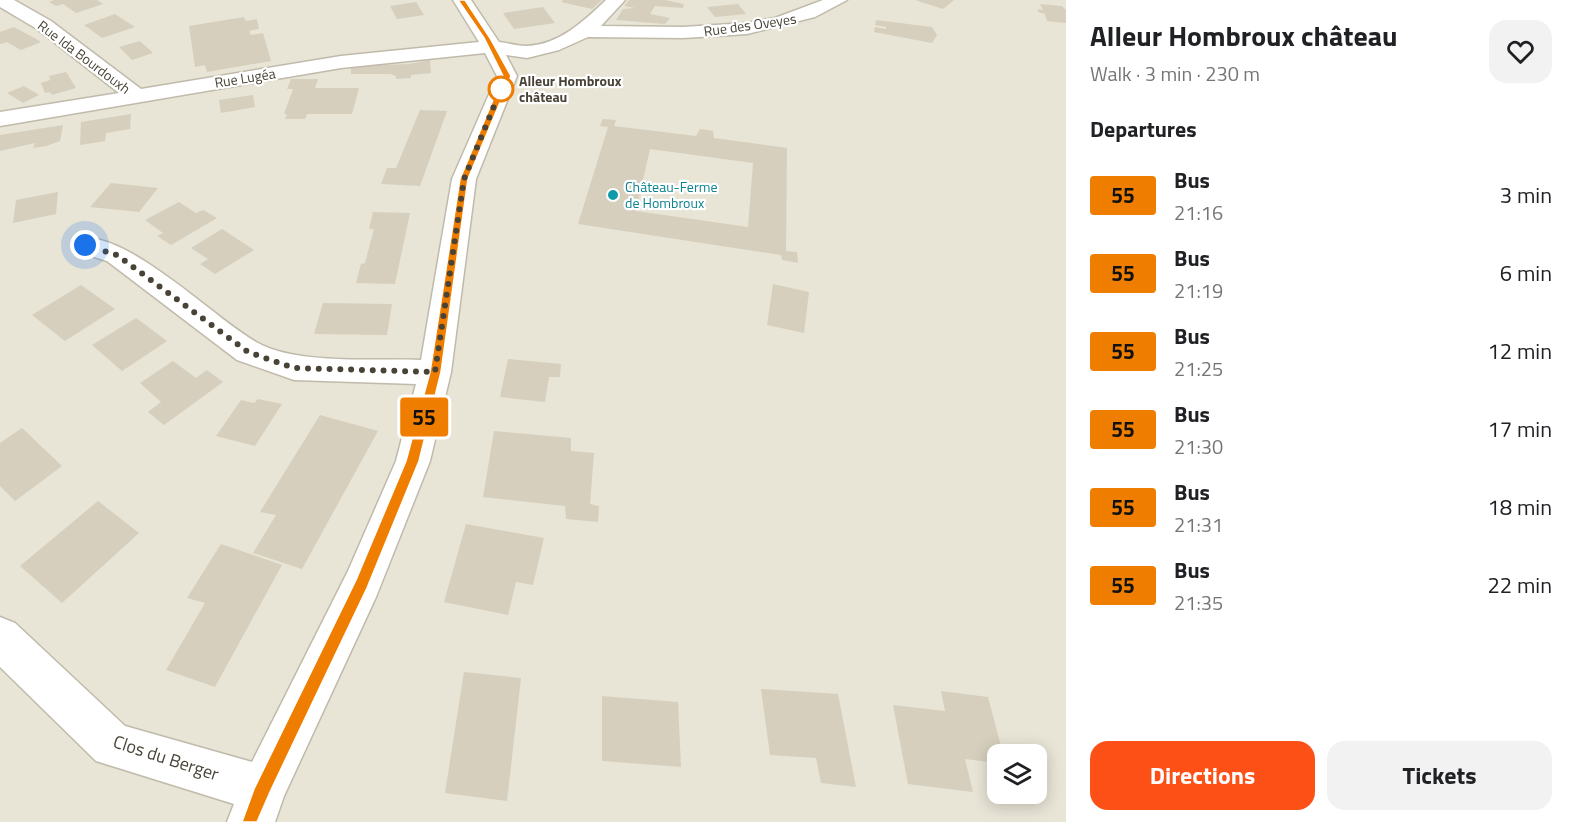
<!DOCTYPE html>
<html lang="en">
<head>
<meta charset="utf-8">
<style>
	body { margin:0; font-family:"Titillium Web",sans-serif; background:#f2f2f2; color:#202124; height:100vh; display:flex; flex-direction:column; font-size:22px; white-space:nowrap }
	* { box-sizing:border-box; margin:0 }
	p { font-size:20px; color:#757577 }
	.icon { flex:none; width:33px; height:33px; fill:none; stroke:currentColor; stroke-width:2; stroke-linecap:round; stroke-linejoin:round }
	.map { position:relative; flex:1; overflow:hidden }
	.side { display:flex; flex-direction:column; background:#fff; width:510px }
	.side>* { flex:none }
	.badge { padding:0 12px; border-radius:4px; font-size:21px; line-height:39px }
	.tools { position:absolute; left:987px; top:744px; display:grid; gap:12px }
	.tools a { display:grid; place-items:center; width:60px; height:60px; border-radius:12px; background:#fff; box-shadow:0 3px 15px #0003; font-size:30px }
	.you { position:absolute; width:30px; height:30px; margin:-15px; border:4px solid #fff; border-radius:50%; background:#1a73e8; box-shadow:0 0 0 9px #1a73e833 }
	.map>.badge { position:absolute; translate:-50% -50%; box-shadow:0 0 0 3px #fff }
	h2 { padding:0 24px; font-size:22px; line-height:54px }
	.round { display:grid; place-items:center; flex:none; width:63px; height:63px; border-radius:18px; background:#f2f2f2 }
	.head { display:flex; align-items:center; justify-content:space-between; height:102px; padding:0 24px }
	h1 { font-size:28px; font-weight:700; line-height:45px }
	.cta { display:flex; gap:12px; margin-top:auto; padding:12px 24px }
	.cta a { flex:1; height:69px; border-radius:18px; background:#fc5017; color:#fff; font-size:24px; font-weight:700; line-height:69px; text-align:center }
	.cta a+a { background:#f2f2f2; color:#202124 }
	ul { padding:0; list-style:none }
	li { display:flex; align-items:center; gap:18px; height:78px; padding:0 24px }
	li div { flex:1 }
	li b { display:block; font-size:22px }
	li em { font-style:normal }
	li .badge { min-width:66px; font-weight:700; text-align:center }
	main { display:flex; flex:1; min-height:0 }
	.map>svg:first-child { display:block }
	.residential { fill:#e8e4d6; fill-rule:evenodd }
	.building { fill:#d6cfbd; fill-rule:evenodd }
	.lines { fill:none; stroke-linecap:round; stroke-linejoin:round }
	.minor-casing { stroke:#c0baaa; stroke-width:3 }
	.minor { fill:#fff; fill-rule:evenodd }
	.line { fill:#ef7d00; stroke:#fff; stroke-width:1.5 }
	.walk { stroke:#484336; stroke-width:6; stroke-dasharray:0 10.8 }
	.stop-dot { fill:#fff; stroke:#ef7d00; stroke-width:3 }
	.culture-dot { fill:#0f9aa8; stroke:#fff; stroke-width:2 }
	.labels { text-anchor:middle; stroke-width:4.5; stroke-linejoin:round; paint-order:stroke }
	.far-street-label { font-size:14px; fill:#484336; stroke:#fff }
	.far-stop-label { font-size:14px; font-weight:bold; fill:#484336; stroke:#fff; text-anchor:start }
	.far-culture-label { font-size:14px; fill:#0d838f; stroke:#fff; text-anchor:start }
	.near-street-label { font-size:18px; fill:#484336; stroke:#fff }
</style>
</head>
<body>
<main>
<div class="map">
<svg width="1066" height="822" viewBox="0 0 1066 822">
	<rect width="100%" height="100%" fill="#f4f2e8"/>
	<path class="residential" d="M 0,0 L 1066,0 L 1066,822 L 0,822 ZM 998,754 L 1036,754 L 1036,794 L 998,794 Z"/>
	<g class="building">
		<path d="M 54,0 L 97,0 L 103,4 L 76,13 L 63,4 L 56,6 L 49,2 Z"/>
		<path d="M 563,0 L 602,0 L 592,9 L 561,2 Z"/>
		<path d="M 629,0 L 665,0 L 684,4 L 683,8 L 655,6 L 650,14 L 670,18 L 665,24 L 616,20 L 623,9 L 635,8 L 624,6 Z"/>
		<path d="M 915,0 L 954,0 L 943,9 Z"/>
		<path d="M 416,2 L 424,15 L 397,19 L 390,6 Z"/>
		<path d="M 738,4 L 746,14 L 715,17 L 707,7 Z"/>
		<path d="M 1040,4 L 1062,6 L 1066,10 L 1066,23 L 1047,21 L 1045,14 L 1038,12 L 1038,9 L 1043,10 Z"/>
		<path d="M 543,7 L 555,23 L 514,29 L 503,13 Z"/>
		<path d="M 115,14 L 135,27 L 102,38 L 84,25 Z"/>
		<path d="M 244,17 L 246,21 L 257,19 L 259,29 L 249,31 L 251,35 L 263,33 L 271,61 L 207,72 L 205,65 L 195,67 L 189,26 Z"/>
		<path d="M 876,20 L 932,27 L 937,35 L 932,43 L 874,32 L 875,27 L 886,29 L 886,27 L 875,25 Z"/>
		<path d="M 14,27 L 27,34 L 41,42 L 21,50 L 7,42 L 0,44 L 0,32 Z"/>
		<path d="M 140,41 L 153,53 L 132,60 L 119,47 Z"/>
		<path d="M 430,60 L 431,73 L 411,75 L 411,78 L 396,79 L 396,76 L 390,74 L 351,74 L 351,66 L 409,64 Z"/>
		<path d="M 66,72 L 76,88 L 52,95 L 50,92 L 45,93 L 41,83 L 50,80 L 49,76 Z"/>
		<path d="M 291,79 L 318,79 L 315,88 L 359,88 L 352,114 L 307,114 L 305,119 L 285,119 L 287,114 L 284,114 L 293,89 L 287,89 Z"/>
		<path d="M 24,86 L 39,95 L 23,103 L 7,93 Z"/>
		<path d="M 253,95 L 255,107 L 221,113 L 219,100 Z"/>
		<path d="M 420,110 L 447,111 L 420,186 L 381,184 L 387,168 L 396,168 Z"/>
		<path d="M 131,114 L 130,129 L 106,133 L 105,141 L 80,145 L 81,122 Z"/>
		<path d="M 603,119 L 616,120 L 614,126 L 696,136 L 700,129 L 713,131 L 714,138 L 787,148 L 786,251 L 797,252 L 798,263 L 782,260 L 781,255 L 578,224 L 608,127 L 600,126 ZM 650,149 L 753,163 L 748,227 L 636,211 Z"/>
		<path d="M 63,125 L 60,141 L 46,146 L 33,148 L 35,143 L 0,151 L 0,135 Z"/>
		<path d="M 111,183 L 158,188 L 139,212 L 90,207 Z"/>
		<path d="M 58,192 L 56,214 L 13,223 L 16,200 Z"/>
		<path d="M 179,202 L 196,213 L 203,210 L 217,218 L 171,245 L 157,236 L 163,233 L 145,220 Z"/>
		<path d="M 373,212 L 410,213 L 395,284 L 356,283 L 361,264 L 365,263 L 374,229 L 369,229 Z"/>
		<path d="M 222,229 L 254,250 L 215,274 L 200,264 L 208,259 L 191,248 Z"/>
		<path d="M 773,284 L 809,292 L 804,333 L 767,325 Z"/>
		<path d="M 81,285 L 115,309 L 65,341 L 32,315 Z"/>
		<path d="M 323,303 L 392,304 L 387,335 L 314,334 Z"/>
		<path d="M 136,318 L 167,341 L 122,371 L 92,345 Z"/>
		<path d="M 508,359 L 561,364 L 560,377 L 549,377 L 545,402 L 500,397 Z"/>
		<path d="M 173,361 L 196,378 L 207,370 L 223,382 L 164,425 L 148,412 L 161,402 L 140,383 Z"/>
		<path d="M 258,399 L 282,404 L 255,446 L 216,436 L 241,400 L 254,403 Z"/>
		<path d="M 320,415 L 378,431 L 302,569 L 253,553 L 276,515 L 260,512 Z"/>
		<path d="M 22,428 L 62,466 L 15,501 L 0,486 L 0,443 Z"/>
		<path d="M 494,431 L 571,438 L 571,451 L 594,453 L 590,504 L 599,506 L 598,522 L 566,519 L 565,506 L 483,497 Z"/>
		<path d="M 98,501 L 139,533 L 62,603 L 20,566 Z"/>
		<path d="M 466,524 L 544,538 L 533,585 L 516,582 L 508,615 L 444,602 Z"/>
		<path d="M 221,544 L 282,565 L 215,687 L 166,670 L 205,603 L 187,598 Z"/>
		<path d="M 464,672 L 521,678 L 507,801 L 445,793 Z"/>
		<path d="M 761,689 L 838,694 L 856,787 L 821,783 L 816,758 L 770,755 Z"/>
		<path d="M 941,691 L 988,697 L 1003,754 L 998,754 L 998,763 L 965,759 L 973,792 L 908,784 L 893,705 L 945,711 Z"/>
		<path d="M 602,696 L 678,702 L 681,767 L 602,761 Z"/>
	</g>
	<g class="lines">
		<g class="minor-casing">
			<path id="minor" d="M 0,0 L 14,0 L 51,21 L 141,89 L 341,56 L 479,42 L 453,0 L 471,0 L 499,42 C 508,43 518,46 527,46 C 559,45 584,21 606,0 L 625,0 L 601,26 L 683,27 L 747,23 L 775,18 L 823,0 L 847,0 L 815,17 L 747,34 L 683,38 L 588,37 L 559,50 L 527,58 L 506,55 L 517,76 L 476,179 L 451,372 L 430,461 L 376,597 L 284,796 L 275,822 L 227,822 L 234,804 L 96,761 L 0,667 L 0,617 L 15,623 L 125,726 L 252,762 L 348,571 L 396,461 L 416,384 L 294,380 L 237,360 L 107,261 L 75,251 L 72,245 L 75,239 C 124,226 215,320 258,343 C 298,365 376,358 421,360 L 452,179 L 497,76 L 485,53 L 341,68 L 0,126 L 0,112 L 119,93 L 37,29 L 0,7 Z"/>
		</g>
		<use href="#minor" class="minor"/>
	</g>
	<path class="line" d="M 458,0 L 465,0 L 490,38 L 511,76 L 468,179 L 441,372 L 419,461 L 367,588 L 270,792 L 257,822 L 242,822 L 254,789 L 356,580 L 406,461 L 430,372 L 460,179 L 503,76 L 484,38 Z"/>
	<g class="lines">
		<path class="walk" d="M 85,245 L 117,255 L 248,352 L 294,368 L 435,372 L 464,179 L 501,89"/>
	</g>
	<circle class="stop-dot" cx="501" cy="89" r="12"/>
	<circle class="culture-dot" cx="613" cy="195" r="6"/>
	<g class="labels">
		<g class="far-street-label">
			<text transform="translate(750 25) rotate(-8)" y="5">Rue des Oveyes</text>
			<text transform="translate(84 57) rotate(37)" y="5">Rue Ida Bourdouxh</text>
			<text transform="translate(245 78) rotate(-9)" y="5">Rue Lugéa</text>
		</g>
		<g class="far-stop-label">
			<text x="519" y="86">Alleur Hombroux<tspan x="519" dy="16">château</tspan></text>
		</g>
		<g class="far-culture-label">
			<text x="625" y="192">Château-Ferme<tspan x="625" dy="16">de Hombroux</tspan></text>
		</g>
		<g class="near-street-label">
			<text transform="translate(166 758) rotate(18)" y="6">Clos du Berger</text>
		</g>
	</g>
</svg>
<div class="tools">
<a><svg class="icon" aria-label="layers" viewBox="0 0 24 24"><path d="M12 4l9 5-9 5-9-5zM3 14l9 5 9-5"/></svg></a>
</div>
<div class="you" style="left:85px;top:245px"></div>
<b class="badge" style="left:424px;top:417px;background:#ef7d00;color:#111">55</b>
</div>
<section class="side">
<div class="head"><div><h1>Alleur Hombroux château</h1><p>Walk · 3 min · 230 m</p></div><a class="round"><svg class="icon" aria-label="heart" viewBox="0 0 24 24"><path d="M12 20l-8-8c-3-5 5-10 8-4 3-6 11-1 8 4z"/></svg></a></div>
<h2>Departures</h2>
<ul>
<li><span class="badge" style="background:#ef7d00;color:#111">55</span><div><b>Bus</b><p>21:16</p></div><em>3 min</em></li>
<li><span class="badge" style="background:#ef7d00;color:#111">55</span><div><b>Bus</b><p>21:19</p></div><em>6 min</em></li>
<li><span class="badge" style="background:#ef7d00;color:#111">55</span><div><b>Bus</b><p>21:25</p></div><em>12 min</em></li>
<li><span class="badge" style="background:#ef7d00;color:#111">55</span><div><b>Bus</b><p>21:30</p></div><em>17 min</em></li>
<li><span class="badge" style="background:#ef7d00;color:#111">55</span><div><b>Bus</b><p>21:31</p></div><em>18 min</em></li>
<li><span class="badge" style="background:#ef7d00;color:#111">55</span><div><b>Bus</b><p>21:35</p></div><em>22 min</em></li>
</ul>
<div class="cta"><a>Directions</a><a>Tickets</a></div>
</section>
</main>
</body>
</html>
